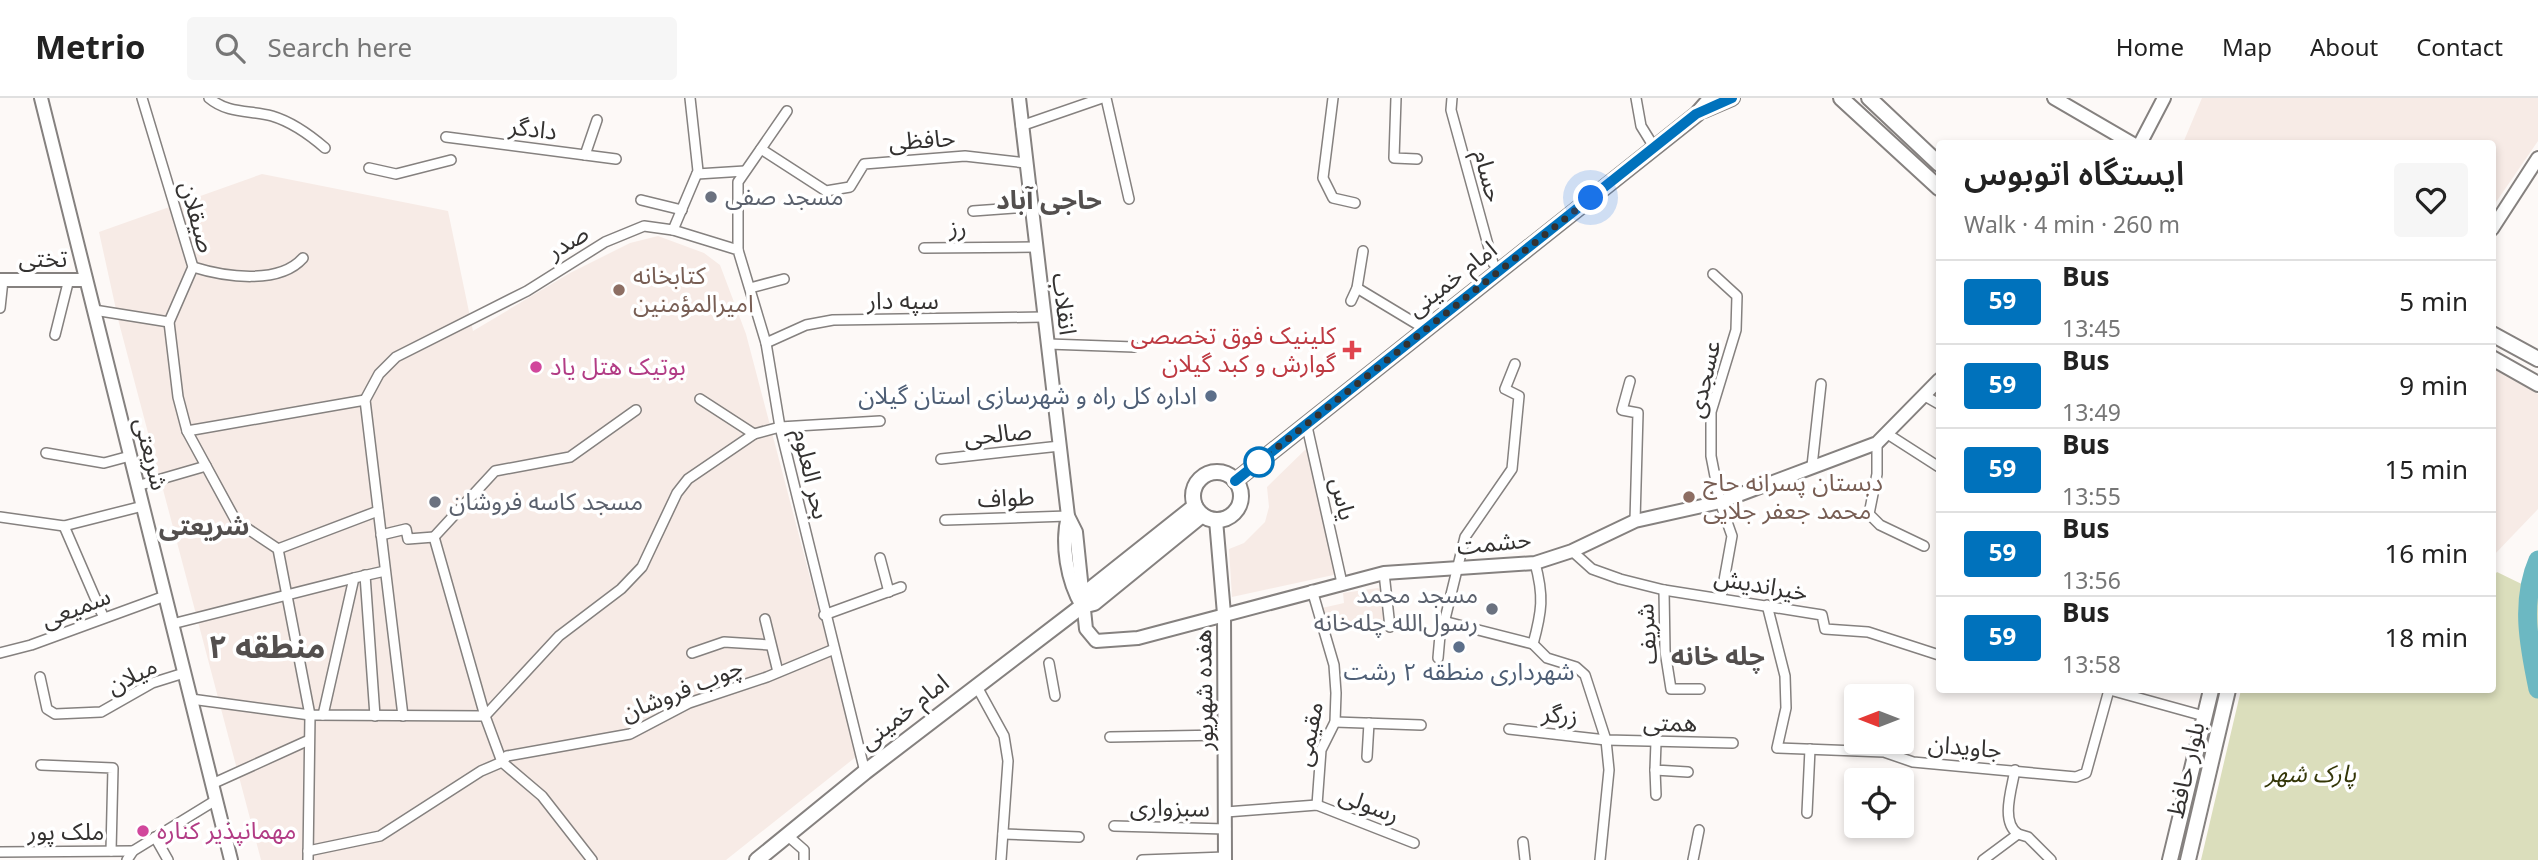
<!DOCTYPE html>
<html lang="en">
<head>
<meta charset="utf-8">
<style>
	body { margin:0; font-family:Georgia,"Noto Sans Arabic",serif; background:#f6f6f6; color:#222; height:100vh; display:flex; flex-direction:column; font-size:26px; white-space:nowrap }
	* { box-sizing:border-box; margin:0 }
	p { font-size:23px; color:#767676 }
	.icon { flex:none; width:38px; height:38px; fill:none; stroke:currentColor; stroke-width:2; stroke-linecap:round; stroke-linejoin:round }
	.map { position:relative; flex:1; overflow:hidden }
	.details { position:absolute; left:1936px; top:42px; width:560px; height:553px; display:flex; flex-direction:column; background:#fff; border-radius:7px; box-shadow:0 4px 10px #0003 }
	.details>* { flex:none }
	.badge { padding:0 14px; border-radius:5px; font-size:24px; line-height:46px }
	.needle { width:46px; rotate:270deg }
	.fabs { position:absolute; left:1844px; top:586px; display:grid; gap:14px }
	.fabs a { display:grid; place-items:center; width:70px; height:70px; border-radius:7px; background:#fff; box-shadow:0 4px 10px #0003; font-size:35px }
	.you { position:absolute; width:35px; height:35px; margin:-18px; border:5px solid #fff; border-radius:50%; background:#1a73e8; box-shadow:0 0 0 10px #1a73e833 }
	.map>.badge { position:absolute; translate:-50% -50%; box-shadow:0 0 0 4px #fff }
	.round { display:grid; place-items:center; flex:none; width:74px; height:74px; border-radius:7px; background:#f6f6f6 }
	.headline { display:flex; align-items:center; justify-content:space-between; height:119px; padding:0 28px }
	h1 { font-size:33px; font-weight:600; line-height:52px }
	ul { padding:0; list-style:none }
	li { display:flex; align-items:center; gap:21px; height:84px; padding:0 28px; border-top:2px solid #e0e0e0 }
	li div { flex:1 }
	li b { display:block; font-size:26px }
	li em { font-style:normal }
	li .badge { min-width:77px; font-weight:700; text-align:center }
	header { display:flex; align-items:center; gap:42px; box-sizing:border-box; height:98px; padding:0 35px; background:#fff; border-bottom:2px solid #e0e0e0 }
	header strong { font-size:33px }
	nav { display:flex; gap:38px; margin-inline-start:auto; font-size:24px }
	.search { width:490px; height:63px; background:#f6f6f6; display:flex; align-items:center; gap:18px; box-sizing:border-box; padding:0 24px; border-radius:7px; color:#767676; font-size:26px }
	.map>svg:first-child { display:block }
	.built { fill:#f7ebe6 }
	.green { fill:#dbdebc }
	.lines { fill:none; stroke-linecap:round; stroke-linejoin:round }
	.river { stroke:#6cb8c2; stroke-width:19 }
	.street-casing { stroke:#85817f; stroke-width:12 }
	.secondary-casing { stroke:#85817f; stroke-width:16 }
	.primary-casing { stroke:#85817f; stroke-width:18 }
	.street { stroke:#fff; stroke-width:9 }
	.secondary { stroke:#fff; stroke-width:12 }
	.primary { stroke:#fff; stroke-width:14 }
	.line-casing { stroke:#fff; stroke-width:16 }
	.line { stroke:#0072bc; stroke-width:10 }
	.walk { stroke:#343231; stroke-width:7; stroke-dasharray:0 12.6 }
	.worship-dot { fill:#6b7280; stroke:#fff; stroke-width:2.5 }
	.education-dot { fill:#8d6e63; stroke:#fff; stroke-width:2.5 }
	.health-dot { fill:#e0444e; stroke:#fff; stroke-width:2.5 }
	.hotel-dot { fill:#d1479c; stroke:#fff; stroke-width:2.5 }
	.service-dot { fill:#5c6f8a; stroke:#fff; stroke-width:2.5 }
	.stop-dot { fill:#fff; stroke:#0072bc; stroke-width:3.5 }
	.labels { text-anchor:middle; stroke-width:7; stroke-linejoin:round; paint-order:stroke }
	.street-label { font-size:24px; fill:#343231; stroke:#fff }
	.worship-label { font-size:24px; fill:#5b616d; stroke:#fff; text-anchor:start }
	.education-label { font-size:24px; fill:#785e54; stroke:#fff; text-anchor:start }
	.health-label { font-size:24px; fill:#be3a42; stroke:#fff; text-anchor:end }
	.hotel-label { font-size:24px; fill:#b23c85; stroke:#fff; text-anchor:start }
	.service-label { font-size:24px; fill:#4e5e75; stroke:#fff; text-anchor:end }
	.park-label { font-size:24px; font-style:italic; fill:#343608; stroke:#fff }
	.neighbourhood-label { font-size:26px; font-weight:bold; fill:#534f4e; stroke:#fff }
	.district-label { font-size:32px; font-weight:bold; fill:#534f4e; stroke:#fff }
</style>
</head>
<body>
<header>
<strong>Metrio</strong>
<div class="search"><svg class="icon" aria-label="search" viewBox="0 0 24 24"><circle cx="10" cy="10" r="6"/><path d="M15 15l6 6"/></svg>Search here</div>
<nav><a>Home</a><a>Map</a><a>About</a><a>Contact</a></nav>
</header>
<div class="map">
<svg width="2538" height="762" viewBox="0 0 2538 762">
	<rect width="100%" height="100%" fill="#fdf9f7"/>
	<g class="built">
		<path d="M 2202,0 L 2538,0 L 2538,43 L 2492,110 L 2492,46 L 2183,45 Z"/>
		<path d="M 262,76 L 448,113 L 473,233 L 570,175 L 630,145 L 658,138 L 704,155 L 720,167 L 746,236 L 857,658 L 726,762 L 261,762 L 119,225 L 99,134 Z"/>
		<path d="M 2492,269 L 2538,296 L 2538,411 L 2492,459 Z"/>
		<path d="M 1309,348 L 1338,476 L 1232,499 L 1229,451 L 1244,445 L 1265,424 L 1269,409 L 1267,389 Z"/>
		<path d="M 1378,490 L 1383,494 L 1388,526 L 1385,531 L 1334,530 L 1322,510 L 1344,505 L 1343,495 Z"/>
	</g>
	<path class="green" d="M 2497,474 L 2538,494 L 2538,762 L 2201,762 L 2241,592 L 2492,592 L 2492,480 Z"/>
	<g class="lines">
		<path class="river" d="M 2538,462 C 2520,503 2529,548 2538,591"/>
		<g class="street-casing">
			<g id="street">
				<path d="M 142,0 L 193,169 L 169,224 L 178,299 L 187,333 L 236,423 L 278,451 L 310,617 L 308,762"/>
				<path d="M 209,0 C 228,16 250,12 272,18 C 292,24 310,37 325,50"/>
				<path d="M 1106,0 L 1129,101"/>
				<path d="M 1333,0 L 1323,80 L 1333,100 L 1355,105"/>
				<path d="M 1396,0 L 1394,60 L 1417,61"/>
				<path d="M 1452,0 L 1451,12 L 1493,165"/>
				<path d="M 1636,0 L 1641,28 L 1654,49"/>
				<path d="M 1021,28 L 1102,0"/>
				<path d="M 446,39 L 616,61"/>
				<path d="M 761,51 L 826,93 L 850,89 L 864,66 L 965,58 L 1026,65"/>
				<path d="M 585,57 L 597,22"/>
				<path d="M 369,70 L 396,76 L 451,62"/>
				<path d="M 697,76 L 745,73"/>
				<path d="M 641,102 L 682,112"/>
				<path d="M 973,113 L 1030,109"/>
				<path d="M 673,132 L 698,73 L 690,0"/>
				<path d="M 924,150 L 1035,149"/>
				<path d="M 738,152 L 738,84 L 787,13"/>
				<path d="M 193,169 C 225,179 279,187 303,160"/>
				<path d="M 1713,176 L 1737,198 L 1736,232 L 1711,314 L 1711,358 L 1720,404 L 1732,438 L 1721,499"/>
				<path d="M 750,190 L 784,181"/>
				<path d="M 1357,190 L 1425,231"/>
				<path d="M 1351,203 L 1357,190 L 1363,153"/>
				<path d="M 0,210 L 3,182"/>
				<path d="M 94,212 L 169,224"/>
				<path d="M 55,237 L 69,181"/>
				<path d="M 766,245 L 806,227 L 833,222 L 1044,219"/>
				<path d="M 1048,246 L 1134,249"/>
				<path d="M 1630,283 L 1622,312 L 1638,315 L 1635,423"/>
				<path d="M 1925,298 L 1939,306"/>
				<path d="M 700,301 L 754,336"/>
				<path d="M 1306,324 L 1342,485"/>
				<path d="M 187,333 L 365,302"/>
				<path d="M 1886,335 L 1939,369"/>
				<path d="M 1877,345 L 1877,376 L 1869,416 L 1880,427 L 1924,448"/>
				<path d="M 46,355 L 104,365 L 130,358"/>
				<path d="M 941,361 L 1060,348"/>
				<path d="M 1812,368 L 1821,286"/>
				<path d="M 137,388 L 206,368"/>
				<path d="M 0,419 L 64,428 L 143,408"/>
				<path d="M 945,422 L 1068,418"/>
				<path d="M 64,428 L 103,518"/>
				<path d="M 381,437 L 406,431 L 408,441 L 434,439"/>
				<path d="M 434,439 L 485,618 L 502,664 L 542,698 L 592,762"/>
				<path d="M 434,439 L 495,373 L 570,359 L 636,312"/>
				<path d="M 278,451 L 378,413"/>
				<path d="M 1572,453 L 1592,471 L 1620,481 L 1664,492 L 1822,517 L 1825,531 L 1868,534 L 1939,557"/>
				<path d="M 880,460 L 889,494"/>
				<path d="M 1384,475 L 1390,529"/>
				<path d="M 365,477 L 375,618"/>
				<path d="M 1312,492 L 1334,567 L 1336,595 L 1335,624 L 1321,652 L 1317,707"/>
				<path d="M 1664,492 L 1665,553 L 1671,591 L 1700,591"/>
				<path d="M 1767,507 L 1785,578 L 1786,610 L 1777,650 L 1884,654 L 1913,664 L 2076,679 L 2086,675 L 2109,592"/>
				<path d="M 824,517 L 901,489"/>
				<path d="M 765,521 L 778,574"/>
				<path d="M 1447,524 L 1445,521 L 1465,439 L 1512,371 L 1519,298 L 1505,291 L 1515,266"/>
				<path d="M 1447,524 L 1533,546"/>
				<path d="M 172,526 L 354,480"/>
				<path d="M 1533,546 L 1547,560 L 1576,569 L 1585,577 L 1606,642 L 1609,672 L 1600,762"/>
				<path d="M 1533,546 C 1542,513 1544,498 1535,465"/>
				<path d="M 0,555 L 31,547 L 165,498"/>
				<path d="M 692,555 L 724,544 L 770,547"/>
				<path d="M 1438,560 L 1440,537 L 1447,524"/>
				<path d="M 1049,565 L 1055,598"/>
				<path d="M 40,579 L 47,611 L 55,616 L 101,614 L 152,585 L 184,575"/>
				<path d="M 976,587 L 1004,638 L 1008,663 L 1001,762"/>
				<path d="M 2110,592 L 2204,618"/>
				<path d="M 191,601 L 310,617 L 485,618 L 559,538 L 621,491 L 642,469 L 677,395 L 688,381 L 754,336 L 780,329 L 880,323"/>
				<path d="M 323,617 L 354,480 L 385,473"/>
				<path d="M 403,618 L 365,302 L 379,276 L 396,259 L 527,193 L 605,144 L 644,128 L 673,132 L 738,152 L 766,245 L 780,329 L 865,674"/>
				<path d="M 1335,624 L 1421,627"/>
				<path d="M 1509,631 L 1606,642 L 1733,645"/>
				<path d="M 1110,639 L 1225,637"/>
				<path d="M 1656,644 L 1655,672 L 1688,674"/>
				<path d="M 1367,659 L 1369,625"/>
				<path d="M 41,667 L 113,670 L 111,753"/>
				<path d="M 1655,672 L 1656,697"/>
				<path d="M 212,686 L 309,642"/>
				<path d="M 1226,714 L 1317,707 L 1414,745"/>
				<path d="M 1807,715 L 1810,651"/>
				<path d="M 1114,728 L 1226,731"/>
				<path d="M 1003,736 L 1079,739"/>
				<path d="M 2018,736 L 2028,739 L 2051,762"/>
				<path d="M 788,738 L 804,752 L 804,762"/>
				<path d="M 155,739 L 168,762"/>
				<path d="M 1523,744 L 1525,762"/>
				<path d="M 308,753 L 380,738 L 481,673 L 502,664 L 507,658 L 630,636 L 689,605 L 767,579 L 832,552"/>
				<path d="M 0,754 L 133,753"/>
				<path d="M 127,762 L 133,753 L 216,702"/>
				<path d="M 1142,762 L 1225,759"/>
				<path d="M 1693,762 L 1699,732"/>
				<path d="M 1983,762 L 2018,736 C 2000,724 2012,690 2015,672"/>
			</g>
		</g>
		<g class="secondary-casing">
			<g id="secondary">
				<path d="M 41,0 L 231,762"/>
				<path d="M 1019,0 L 1068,418 L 1076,434 L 1086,531 L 1096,543 L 1138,540 L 1384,475 L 1535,465 L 1572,453 L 1635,423 L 1720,404 L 1877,345 L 1939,282"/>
				<path d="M 2054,0 L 2133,46"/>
				<path d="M 2140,46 L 2164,0"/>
				<path d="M 2492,131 L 2538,60"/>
				<path d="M 0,182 L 86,182"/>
				<path d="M 1068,418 C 1061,446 1067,483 1082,508"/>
				<path d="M 1216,422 L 1224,516 L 1225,762"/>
			</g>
		</g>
		<g class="primary-casing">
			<g id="primary">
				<path d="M 1841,0 L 1939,90"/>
				<path d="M 1869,0 L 1939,66"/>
				<path d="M 1704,12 L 1732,0"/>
				<path d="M 2492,236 L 2538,261"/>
				<path d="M 2492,260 L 2538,286"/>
				<circle cx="1217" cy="398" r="24"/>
				<path d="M 1235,383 L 1697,16 L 1711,0"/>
				<path d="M 1082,508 L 1088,493 L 1195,408"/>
				<path d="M 757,762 L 865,674 L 1082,508 L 1094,505 L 1202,417"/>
				<path d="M 2170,762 L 2211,592"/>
				<path d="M 2188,762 L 2228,592"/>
			</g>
		</g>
		<use href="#street" class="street"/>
		<use href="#secondary" class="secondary"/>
		<use href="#primary" class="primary"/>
	</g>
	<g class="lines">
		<g class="line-casing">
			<path id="line" d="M 1235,383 L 1696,16 L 1732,0"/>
		</g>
		<use href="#line" class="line"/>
		<path class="walk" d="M 1259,364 L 1591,100"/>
	</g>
	<g class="worship-dot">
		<circle cx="711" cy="99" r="7"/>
		<circle cx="435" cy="404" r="7"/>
		<circle cx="1492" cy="511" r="7"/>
	</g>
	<g class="education-dot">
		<circle cx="619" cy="192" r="7"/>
		<circle cx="1689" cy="399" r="7"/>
	</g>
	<path class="health-dot" d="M1348.5 241.5h7v7h7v7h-7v7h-7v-7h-7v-7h7z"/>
	<g class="hotel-dot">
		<circle cx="536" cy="269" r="7"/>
		<circle cx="143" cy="733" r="7"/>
	</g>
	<g class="service-dot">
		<circle cx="1211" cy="298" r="7"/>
		<circle cx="1459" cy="549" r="7"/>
	</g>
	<circle class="stop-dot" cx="1259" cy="364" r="14"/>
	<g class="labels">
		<g class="street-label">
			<text transform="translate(533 31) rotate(7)" y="8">دادگر</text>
			<text transform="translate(922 42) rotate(-4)" y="8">حافظی</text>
			<text transform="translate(1488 78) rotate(75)" y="8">حسام</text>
			<text transform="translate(197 119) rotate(74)" y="8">صیقلان</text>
			<text x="958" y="138">رز</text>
			<text transform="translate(568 144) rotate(-31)" y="8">صدر</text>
			<text x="43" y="169">تختی</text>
			<text transform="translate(1452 181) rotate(-38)" y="8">امام خمینی</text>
			<text x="903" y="211">سپه دار</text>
			<text transform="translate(1064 206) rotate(83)" y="8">انقلاب</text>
			<text transform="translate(1704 281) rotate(-77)" y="8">عسجدی</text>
			<text transform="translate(998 336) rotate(-6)" y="8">صالحی</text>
			<text transform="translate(151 356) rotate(76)" y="8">شریعتی</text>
			<text transform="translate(811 376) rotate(77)" y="8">بحر العلوم</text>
			<text transform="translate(1006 400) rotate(-2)" y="8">طواف</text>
			<text transform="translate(1343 401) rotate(77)" y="8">یاس</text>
			<text transform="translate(1494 445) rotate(-6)" y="8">حشمت</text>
			<text transform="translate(1761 487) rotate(10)" y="8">خیراندیش</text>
			<text transform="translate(76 510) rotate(-21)" y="8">سمیعی</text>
			<text transform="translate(1647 536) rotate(-94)" y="8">شریف</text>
			<text transform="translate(132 578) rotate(-27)" y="8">میلان</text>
			<text transform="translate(682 592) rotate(-22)" y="8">چوب فروشان</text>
			<text transform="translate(1204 592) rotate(-91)" y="8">هفده شهریور</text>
			<text transform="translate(904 614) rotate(-38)" y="8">امام خمینی</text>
			<text transform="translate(1560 617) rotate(7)" y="8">زرگر</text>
			<text transform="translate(1670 625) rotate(1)" y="8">همتی</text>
			<text transform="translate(1309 636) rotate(-79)" y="8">مقیمی</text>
			<text transform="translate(1965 649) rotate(5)" y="8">جاویدان</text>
			<text transform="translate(2186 672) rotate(-77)" y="8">بلوار حافظ</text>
			<text transform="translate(1369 707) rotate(21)" y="8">رسولی</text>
			<text transform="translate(1170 710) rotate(1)" y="8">سبزواری</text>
			<text x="66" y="742">ملک پور</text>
		</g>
		<g class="worship-label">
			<text x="725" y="107">مسجد صفی</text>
			<text x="449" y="412">مسجد کاسه فروشان</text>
			<text x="1478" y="505" text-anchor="end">مسجد محمد<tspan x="1478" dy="28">رسول‌‌الله چله‌خانه</tspan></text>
		</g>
		<g class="education-label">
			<text x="633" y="186">کتابخانه<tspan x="633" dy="28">امیرالمؤمنین</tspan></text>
			<text x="1703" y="393">دبستان پسرانه حاج<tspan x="1703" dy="28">محمد جعفر جلایی</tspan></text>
		</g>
		<g class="health-label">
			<text x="1336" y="246">کلینیک فوق تخصصی<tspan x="1336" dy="28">گوارش و کبد گیلان</tspan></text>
		</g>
		<g class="hotel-label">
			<text x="550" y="277">بوتیک هتل یاد</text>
			<text x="157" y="741">مهمانپذیر کناره</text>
		</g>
		<g class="service-label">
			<text x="1197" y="306">اداره کل راه و شهرسازی استان گیلان</text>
			<text x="1459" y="582" text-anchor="middle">شهرداری منطقه ۲ رشت</text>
		</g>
		<g class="park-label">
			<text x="2311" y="684">پارک شهر</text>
		</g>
		<g class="neighbourhood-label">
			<text x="1049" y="111">حاجی آباد</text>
			<text x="204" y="437">شریعتی</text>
			<text x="1718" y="567">چله خانه</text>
		</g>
		<g class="district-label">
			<text x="267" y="560">منطقه ۲</text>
		</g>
	</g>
</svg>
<div class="fabs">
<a><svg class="needle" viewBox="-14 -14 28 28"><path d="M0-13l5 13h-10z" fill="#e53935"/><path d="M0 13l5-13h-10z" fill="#767676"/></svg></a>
<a><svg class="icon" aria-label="locate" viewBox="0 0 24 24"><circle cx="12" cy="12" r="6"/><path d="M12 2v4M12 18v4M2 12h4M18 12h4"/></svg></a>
</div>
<div class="you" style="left:1591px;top:100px"></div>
<section class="details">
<div class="headline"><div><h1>ایستگاه اتوبوس</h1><p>Walk · 4 min · 260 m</p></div><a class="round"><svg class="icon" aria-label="heart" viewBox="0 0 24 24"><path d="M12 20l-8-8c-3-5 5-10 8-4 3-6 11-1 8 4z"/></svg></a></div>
<ul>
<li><span class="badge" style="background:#0072bc;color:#fff">59</span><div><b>Bus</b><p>13:45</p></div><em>5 min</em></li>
<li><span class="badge" style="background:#0072bc;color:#fff">59</span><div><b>Bus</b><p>13:49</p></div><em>9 min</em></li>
<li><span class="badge" style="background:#0072bc;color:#fff">59</span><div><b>Bus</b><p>13:55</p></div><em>15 min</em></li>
<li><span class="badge" style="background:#0072bc;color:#fff">59</span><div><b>Bus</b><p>13:56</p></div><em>16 min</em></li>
<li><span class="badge" style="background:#0072bc;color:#fff">59</span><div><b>Bus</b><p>13:58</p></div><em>18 min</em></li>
</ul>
</section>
</div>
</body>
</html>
